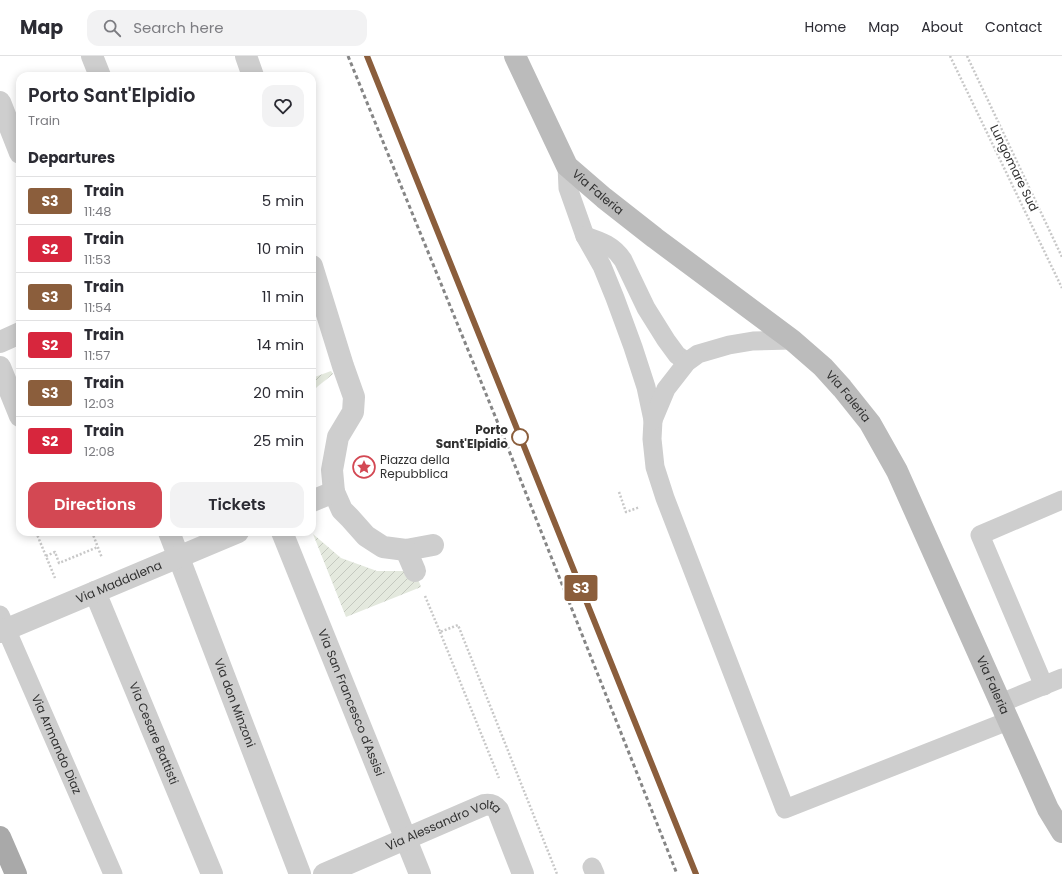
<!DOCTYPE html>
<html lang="en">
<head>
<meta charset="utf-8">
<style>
	body { margin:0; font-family:Poppins,sans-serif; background:#f2f2f3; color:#2b2b33; height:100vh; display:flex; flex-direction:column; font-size:15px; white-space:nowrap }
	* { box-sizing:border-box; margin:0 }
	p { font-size:13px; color:#7c7c81 }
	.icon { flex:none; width:22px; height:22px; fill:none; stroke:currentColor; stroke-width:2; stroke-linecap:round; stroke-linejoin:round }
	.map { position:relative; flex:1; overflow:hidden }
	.sheet { position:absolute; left:16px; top:16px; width:300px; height:464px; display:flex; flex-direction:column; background:#fff; border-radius:12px; box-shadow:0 2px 10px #0003 }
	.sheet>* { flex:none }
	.badge { padding:0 8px; border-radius:3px; font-size:14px; line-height:26px }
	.map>.badge { position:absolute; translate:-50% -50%; box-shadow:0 0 0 2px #fff }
	h2 { padding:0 12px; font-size:15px; line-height:36px }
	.round { display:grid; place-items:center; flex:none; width:42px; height:42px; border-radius:12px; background:#f2f2f3 }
	.summary { display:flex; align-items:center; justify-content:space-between; height:68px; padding:0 12px }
	h1 { font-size:19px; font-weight:600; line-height:30px }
	.action { display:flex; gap:8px; margin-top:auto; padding:8px 12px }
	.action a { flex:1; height:46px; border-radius:12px; background:#d34853; color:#fff; font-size:16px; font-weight:600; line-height:46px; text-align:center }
	.action a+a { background:#f2f2f3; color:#2b2b33 }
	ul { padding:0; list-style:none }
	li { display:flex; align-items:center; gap:12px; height:48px; padding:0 12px; border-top:1px solid #e1e1e2 }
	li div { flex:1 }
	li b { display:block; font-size:15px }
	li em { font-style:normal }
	li .badge { min-width:44px; font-weight:700; text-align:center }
	header { display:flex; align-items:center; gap:24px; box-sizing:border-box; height:56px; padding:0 20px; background:#fff; border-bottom:1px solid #e1e1e2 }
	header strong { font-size:19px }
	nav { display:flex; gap:22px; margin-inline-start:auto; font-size:14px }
	.search { width:280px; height:36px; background:#f2f2f3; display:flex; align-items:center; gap:10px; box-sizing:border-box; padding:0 14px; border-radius:12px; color:#7c7c81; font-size:15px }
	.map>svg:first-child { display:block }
	.garden { fill:url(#garden-furrows) }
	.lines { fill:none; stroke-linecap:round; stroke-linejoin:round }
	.path { stroke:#c8c8c8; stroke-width:2.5; stroke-dasharray:2 2; stroke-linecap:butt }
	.lane { stroke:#cecece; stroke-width:19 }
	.street { stroke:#cecece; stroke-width:22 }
	.secondary { stroke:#bbb; stroke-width:22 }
	.primary { stroke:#a9a9a9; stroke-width:22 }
	.rail { stroke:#868686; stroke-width:3; stroke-dasharray:4 3; stroke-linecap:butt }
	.line-casing { stroke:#fff; stroke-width:9 }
	.line { stroke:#8b5e3c; stroke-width:6 }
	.stop-dot { fill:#fff; stroke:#8b5e3c; stroke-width:2 }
	.labels { text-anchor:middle; stroke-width:4; stroke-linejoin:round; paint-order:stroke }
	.street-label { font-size:12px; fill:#313131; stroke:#fff }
	.stop-label { font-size:12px; font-weight:bold; fill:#313131; stroke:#fff; text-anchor:end }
	.poi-label { font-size:12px; fill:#313131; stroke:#fff; text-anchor:start }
</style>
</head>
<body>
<header>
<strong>Map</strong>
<div class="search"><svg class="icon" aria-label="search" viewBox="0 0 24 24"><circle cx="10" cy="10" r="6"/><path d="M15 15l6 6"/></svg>Search here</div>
<nav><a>Home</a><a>Map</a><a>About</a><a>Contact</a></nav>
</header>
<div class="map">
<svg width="1062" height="818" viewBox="0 0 1062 818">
	<defs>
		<pattern id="garden-furrows" width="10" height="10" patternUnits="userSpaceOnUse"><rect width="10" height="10" fill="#e4e9de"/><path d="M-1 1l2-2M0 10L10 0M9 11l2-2" fill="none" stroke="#c4c8bf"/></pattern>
	</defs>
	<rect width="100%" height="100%" fill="#fff"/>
	<g class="garden">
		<path d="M 331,315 L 333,318 L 317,331 L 312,337 L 312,322 Z"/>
		<path d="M 313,478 L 341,502 L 377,515 L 415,515 L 421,531 L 346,561 Z"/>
	</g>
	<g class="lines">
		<g class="path">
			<path d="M 950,0 L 1062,232"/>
			<path d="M 967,0 L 1062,201"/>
			<path d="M 619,436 L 626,456 L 640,451"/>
			<path d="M 36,476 L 55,522"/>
			<path d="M 92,476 L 102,502"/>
			<path d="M 46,500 L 55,496 L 59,507 L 98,491"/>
			<path d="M 425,540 L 440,576 L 458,569 L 557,818"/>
			<path d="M 440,576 L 499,722"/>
		</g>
		<g class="lane">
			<path d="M 567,110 L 568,132 L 585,180 L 602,210 L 615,242 L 633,291 L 646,331 L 653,364 L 652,383 L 655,411 L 665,442 L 785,753 L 1008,665"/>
			<path d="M 585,180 C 601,185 614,190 623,204 L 646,252 L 666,284 L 677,299 L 687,306"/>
			<path d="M 653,364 L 666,333 L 687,306 L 698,298 L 729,289 L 753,285 L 792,284"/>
			<path id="s1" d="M 0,559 L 113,818"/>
			<path d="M 1044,630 L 980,479 L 1062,444"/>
			<path d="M 1001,647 L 1062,622"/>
			<path d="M 592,811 L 595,818"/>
		</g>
		<g class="street">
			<path d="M 92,0 L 100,20"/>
			<path d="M 246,0 L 253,20"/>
			<path d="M 0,46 L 20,97"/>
			<path d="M 312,210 L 343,310 L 354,341 L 353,356 L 338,381 L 332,414 L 334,436 L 342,454 L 350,462 L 366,480 L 383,491 L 406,494 L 433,489"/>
			<path d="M 0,286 L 20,277"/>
			<path d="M 0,311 L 20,360"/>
			<path d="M 312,445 L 334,436"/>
			<path id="s2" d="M 169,476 L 300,818"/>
			<path id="s3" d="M 282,476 L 420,818"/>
			<path d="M 406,494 L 415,515"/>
			<path id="s4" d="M 95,536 L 212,818"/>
			<path id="s5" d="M 0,576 L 238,476"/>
			<path id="s6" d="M 324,818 L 484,749 C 490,748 494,749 498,754 L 523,818"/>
		</g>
		<path class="secondary" id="s7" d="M 515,0 L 567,110 L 604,142 L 655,182 L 792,284 L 823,311 L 842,332 L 870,367 L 897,415 L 1048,753 L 1062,776"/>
		<path class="primary" d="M 0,781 L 16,818"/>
		<g class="rail">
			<path d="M 348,0 L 504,382 L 677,818"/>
			<path d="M 367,0 L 696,818"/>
		</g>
	</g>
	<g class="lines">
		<g class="line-casing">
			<path id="line" d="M 367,0 L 696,818"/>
		</g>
		<use href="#line" class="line"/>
	</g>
	<defs>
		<g id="sight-ring" transform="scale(1.15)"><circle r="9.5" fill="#fff" stroke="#d34853" stroke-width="1.5"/><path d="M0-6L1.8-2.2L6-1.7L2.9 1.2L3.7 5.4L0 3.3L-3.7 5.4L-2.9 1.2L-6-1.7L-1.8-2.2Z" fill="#d34853"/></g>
	</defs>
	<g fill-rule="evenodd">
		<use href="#sight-ring" x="364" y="411"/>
	</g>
	<circle class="stop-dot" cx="520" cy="381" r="8"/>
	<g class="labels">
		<g class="street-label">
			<text transform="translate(1014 112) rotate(64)" y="4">Lungomare Sud</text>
			<text dy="4" stroke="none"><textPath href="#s7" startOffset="162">Via Faleria</textPath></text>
			<text dy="4" stroke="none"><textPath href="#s7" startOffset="486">Via Faleria</textPath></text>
			<text dy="4" stroke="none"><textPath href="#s5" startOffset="129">Via Maddalena</textPath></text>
			<text dy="4" stroke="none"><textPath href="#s7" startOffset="810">Via Faleria</textPath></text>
			<text dy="4" stroke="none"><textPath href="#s2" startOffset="183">Via don Minzoni</textPath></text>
			<text dy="4" stroke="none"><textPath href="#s3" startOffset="184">Via San Francesco d'Assisi</textPath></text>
			<text dy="4" stroke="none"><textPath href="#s4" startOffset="153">Via Cesare Battisti</textPath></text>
			<text dy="4" stroke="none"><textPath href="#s1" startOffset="141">Via Armando Diaz</textPath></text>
			<text dy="4" stroke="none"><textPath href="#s6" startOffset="130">Via Alessandro Volta</textPath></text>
		</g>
		<g class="stop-label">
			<text x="508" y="378">Porto<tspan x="508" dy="14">Sant'Elpidio</tspan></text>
		</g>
		<g class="poi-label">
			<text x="380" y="408">Piazza della<tspan x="380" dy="14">Repubblica</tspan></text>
		</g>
	</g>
</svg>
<b class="badge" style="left:581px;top:532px;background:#8b5e3c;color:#fff">S3</b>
<section class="sheet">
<div class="summary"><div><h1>Porto Sant'Elpidio</h1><p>Train</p></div><a class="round"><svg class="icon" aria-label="heart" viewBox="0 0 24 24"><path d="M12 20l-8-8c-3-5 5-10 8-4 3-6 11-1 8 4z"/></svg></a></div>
<h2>Departures</h2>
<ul>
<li><span class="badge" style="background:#8b5e3c;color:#fff">S3</span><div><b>Train</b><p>11:48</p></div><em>5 min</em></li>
<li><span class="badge" style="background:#d7263d;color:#fff">S2</span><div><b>Train</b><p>11:53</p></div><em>10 min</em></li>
<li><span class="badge" style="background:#8b5e3c;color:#fff">S3</span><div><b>Train</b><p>11:54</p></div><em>11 min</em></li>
<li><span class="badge" style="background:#d7263d;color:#fff">S2</span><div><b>Train</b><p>11:57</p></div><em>14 min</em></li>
<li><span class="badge" style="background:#8b5e3c;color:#fff">S3</span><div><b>Train</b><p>12:03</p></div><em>20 min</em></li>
<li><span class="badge" style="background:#d7263d;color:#fff">S2</span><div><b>Train</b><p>12:08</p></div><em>25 min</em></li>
</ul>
<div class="action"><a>Directions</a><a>Tickets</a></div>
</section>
</div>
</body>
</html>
